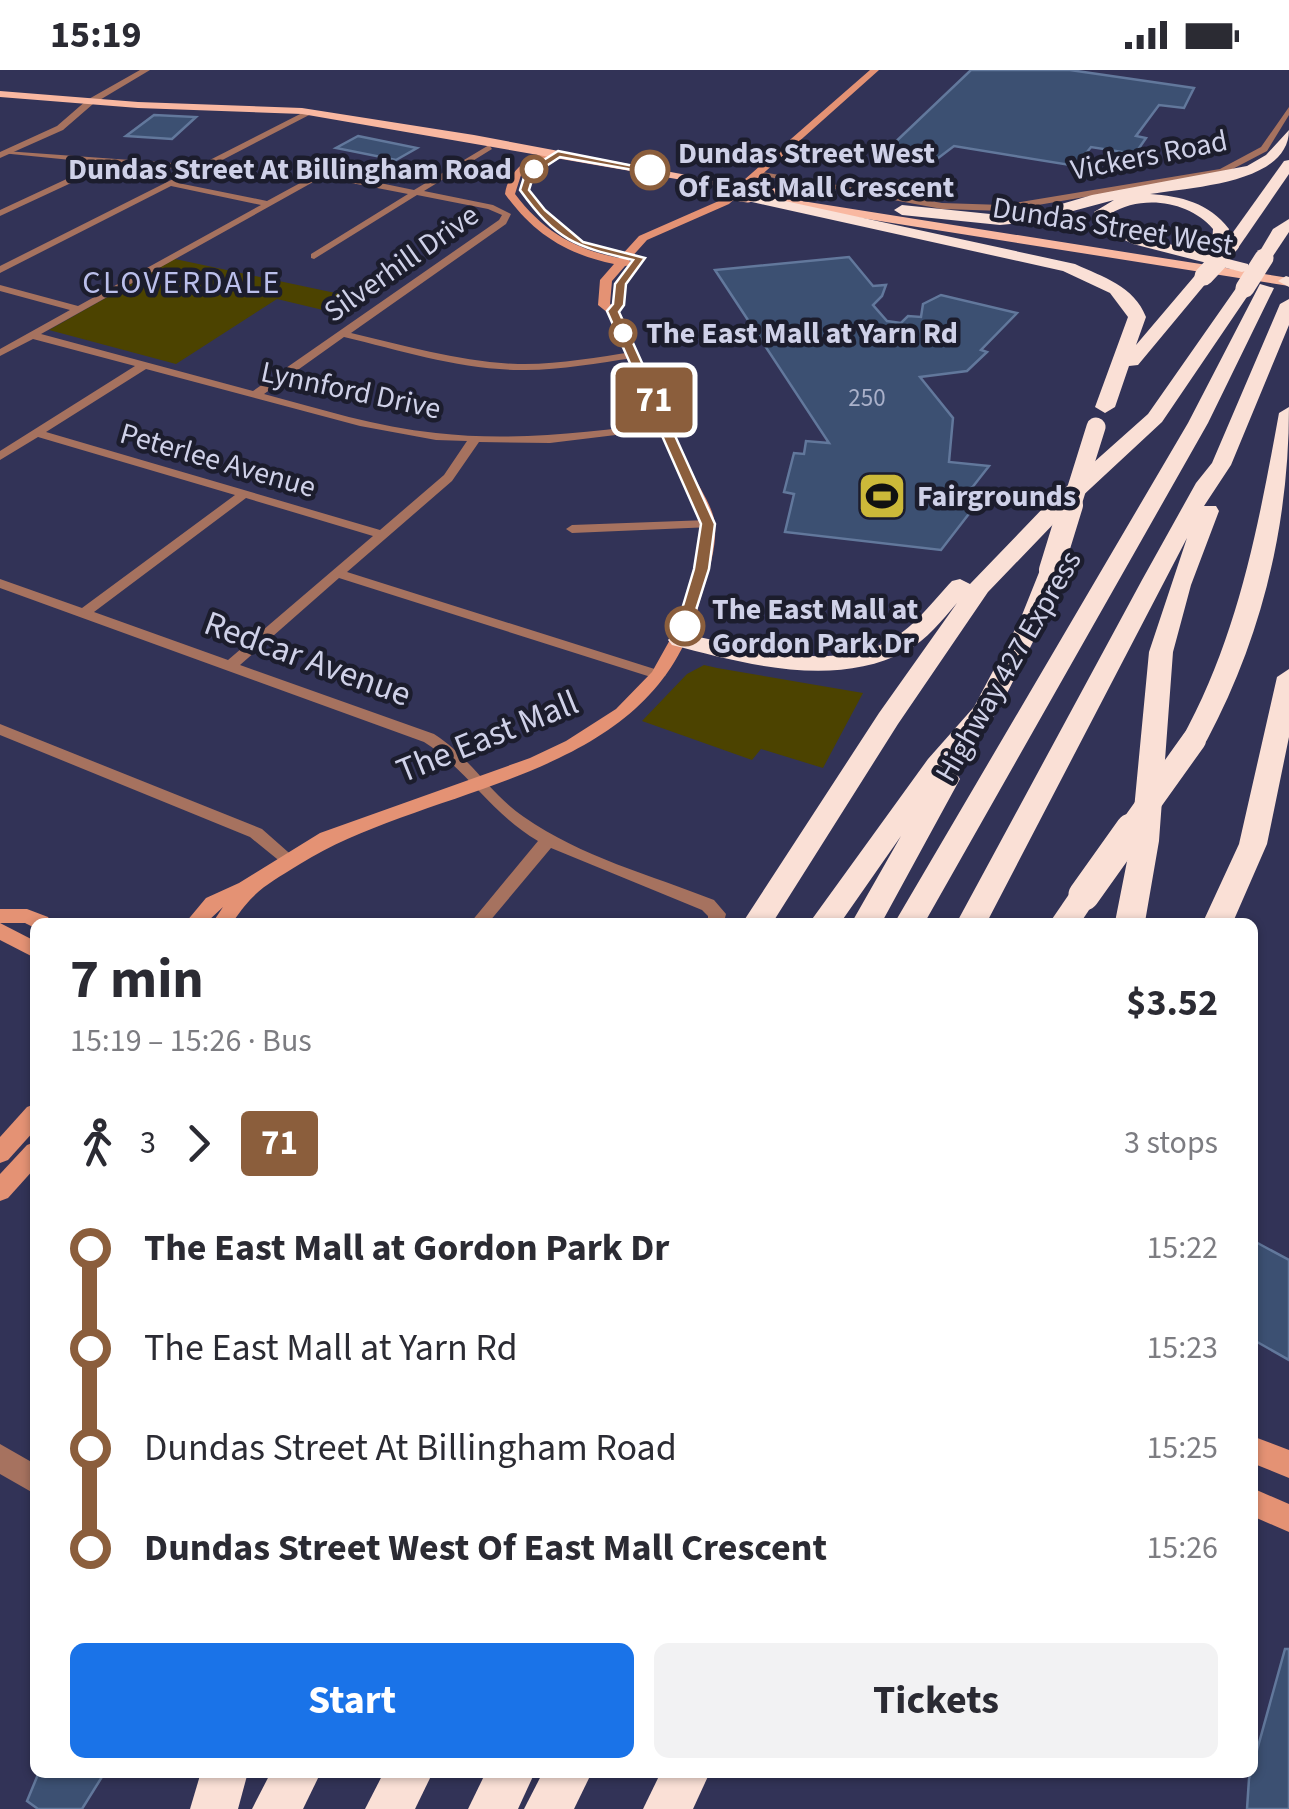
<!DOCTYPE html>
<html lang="en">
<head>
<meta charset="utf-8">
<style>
	body { margin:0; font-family:"Source Sans 3",sans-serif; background:#f2f2f3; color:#2b2b33; height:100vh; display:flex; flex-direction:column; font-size:38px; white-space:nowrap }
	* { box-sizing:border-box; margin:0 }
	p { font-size:32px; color:#7c7c81 }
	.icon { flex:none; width:55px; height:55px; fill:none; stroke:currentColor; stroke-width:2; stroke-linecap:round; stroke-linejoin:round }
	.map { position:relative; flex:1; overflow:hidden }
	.side { position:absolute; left:30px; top:848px; width:1228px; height:860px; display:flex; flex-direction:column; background:#fff; border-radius:15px; box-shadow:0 2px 8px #0004 }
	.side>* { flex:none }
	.badge { padding:0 20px; border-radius:8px; font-size:35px; line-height:65px }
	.map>.badge { position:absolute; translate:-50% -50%; box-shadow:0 0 0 5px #fff }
	.legs { display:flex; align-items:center; gap:15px; height:110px; padding:0 40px; font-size:32px }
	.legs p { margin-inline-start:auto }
	.summary { display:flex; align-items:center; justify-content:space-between; height:170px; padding:0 40px }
	h1 { font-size:55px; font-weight:700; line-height:75px }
	.primary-button { display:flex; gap:20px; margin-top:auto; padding:20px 40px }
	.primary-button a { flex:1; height:115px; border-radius:15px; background:#1a73e8; color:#fff; font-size:40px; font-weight:700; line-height:115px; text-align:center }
	.primary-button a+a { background:#f2f2f3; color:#2b2b33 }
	ul { padding:0 40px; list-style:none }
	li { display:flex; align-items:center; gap:35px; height:100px; font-size:38px }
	li i { display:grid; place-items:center; width:15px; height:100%; margin:0 12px; background:currentColor }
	li i::after { content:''; width:25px; height:25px; margin:-12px; border:8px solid; border-radius:50%; background:#fff }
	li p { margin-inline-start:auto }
	li:first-child i { background:linear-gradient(#0000 50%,currentColor 0) }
	li:last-child i { background:linear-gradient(currentColor 50%,#0000 0) }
	.status { display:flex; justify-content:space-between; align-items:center; height:70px; padding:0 50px; background:#fff; direction:ltr }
	.status svg { height:28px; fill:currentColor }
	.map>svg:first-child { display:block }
	.green { fill:#4c4300 }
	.building { fill:#3c5072; stroke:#62789c; stroke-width:2.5 }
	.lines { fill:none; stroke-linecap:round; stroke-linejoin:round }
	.minor { fill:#a6725f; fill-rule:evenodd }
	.tertiary { fill:#a6725f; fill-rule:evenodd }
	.secondary { fill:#e49274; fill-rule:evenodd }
	.primary { fill:#f9b8a1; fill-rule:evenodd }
	.motorway { fill:#fae0d6; fill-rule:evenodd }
	.primary-bridge { stroke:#f9b8a1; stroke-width:11 }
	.motorway-bridge-far3 { stroke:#fae0d6; stroke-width:14 }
	.motorway-bridge-far2 { stroke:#fae0d6; stroke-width:19 }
	.motorway-bridge-far1 { stroke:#fae0d6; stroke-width:24 }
	.motorway-bridge { stroke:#fae0d6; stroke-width:31 }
	.line-1 { fill:#8b5e3c; stroke:#fff; stroke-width:2.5 }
	.stop-1-dot { fill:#fff; stroke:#8b5e3c; stroke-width:5 }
	.labels { text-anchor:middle; stroke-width:9; stroke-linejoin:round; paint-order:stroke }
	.far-number-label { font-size:25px; fill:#aab1ca }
	.far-stop-label { font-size:30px; font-weight:bold; fill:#cfd1e8; stroke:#1c1d2d; text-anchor:start }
	.far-street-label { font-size:30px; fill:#cfd1e8; stroke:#1c1d2d }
	.far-poi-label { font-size:30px; font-weight:bold; fill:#cfd1e8; stroke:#1c1d2d; text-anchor:start }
	.far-neighbourhood-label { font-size:32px; letter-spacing:2.5px; fill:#bbbfeb; stroke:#1c1d2d }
	.street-label { font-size:35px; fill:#cfd1e8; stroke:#1c1d2d }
</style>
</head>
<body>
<div class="status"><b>15:19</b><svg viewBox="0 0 49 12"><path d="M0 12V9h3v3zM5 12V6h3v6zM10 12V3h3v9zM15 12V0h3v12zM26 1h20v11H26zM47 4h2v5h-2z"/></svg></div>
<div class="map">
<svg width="1289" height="1739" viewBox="0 0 1289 1739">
	<rect width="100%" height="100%" fill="#323357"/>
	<g class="green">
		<path d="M 175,189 L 345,225 L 323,240 L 277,229 L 176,294 L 49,260 Z"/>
		<path d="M 704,595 L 717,598 L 863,623 L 823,698 L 761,679 L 752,690 L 642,651 L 687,604 Z"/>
	</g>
	<g class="building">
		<path d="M 971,0 L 1070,0 L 1194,18 L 1184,38 L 1159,35 L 1136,66 L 1146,68 L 1135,84 L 1091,77 L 1076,96 L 954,76 L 937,89 L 887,80 Z"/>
		<path d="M 154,45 L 196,47 L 172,69 L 126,66 Z"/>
		<path d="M 358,66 L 417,78 L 396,90 L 336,78 Z"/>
		<path d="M 849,187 L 873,216 L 886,215 L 882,226 L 873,235 L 887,251 L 901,253 L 908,246 L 921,247 L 923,234 L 941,225 L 1017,243 L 981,280 L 987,282 L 967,301 L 920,307 L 953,348 L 949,392 L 989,396 L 971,419 L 985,423 L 941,480 L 785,462 L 794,424 L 784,422 L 794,383 L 804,384 L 806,371 L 829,373 L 715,200 Z"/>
		<path d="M 1252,1170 L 1289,1190 L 1289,1290 L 1252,1269 Z"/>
		<path d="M 1285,1579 L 1289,1579 L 1289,1739 L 1247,1739 L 1249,1709 Z"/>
		<path d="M 39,1702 L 105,1702 L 82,1739 L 38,1739 L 27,1731 Z"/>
	</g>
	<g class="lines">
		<g class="minor">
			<path d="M 1289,37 L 1289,45 L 1267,81 L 1225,103 L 1003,141 L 942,139 L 752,104 L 756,101 L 942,133 L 1003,135 L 1220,99 L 1261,77 Z"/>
			<path d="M 308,40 L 315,42 L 178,113 L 267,131 L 313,106 L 341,105 L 414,120 L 489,75 L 492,79 L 424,121 L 493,135 L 511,144 L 506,154 L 351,263 C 406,276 461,292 518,294 C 557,295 596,287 634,282 L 639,285 L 634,288 C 596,293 557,301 519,300 C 459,299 402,281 344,267 L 264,324 C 320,339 377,357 436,363 C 513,372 589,362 665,353 L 671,356 L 665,359 L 550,373 L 479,372 L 452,411 L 347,502 L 664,602 L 666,605 L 659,610 L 654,608 L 339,508 L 240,595 L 434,664 C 470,687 490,724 524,747 C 581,787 651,805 714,830 L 726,844 L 724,852 L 708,852 L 708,846 L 702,840 L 551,778 L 489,852 L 471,852 L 538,771 C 490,743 468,700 424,672 L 0,518 L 0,509 L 82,538 L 235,425 L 38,367 L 0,390 L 0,381 L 135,296 L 33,269 L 0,286 L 0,279 L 70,240 L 0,221 L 0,215 L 78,236 L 261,135 L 171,116 L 0,203 L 0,196 L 191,100 L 112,94 L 0,146 L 0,140 L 101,93 L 1,83 L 5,81 L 200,95 ZM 315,111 L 341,111 L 408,124 L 311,184 L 311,188 L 314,189 L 417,125 L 488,139 L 502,145 L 499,150 L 253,321 L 41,264 ZM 146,299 L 360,356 L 436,370 L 467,371 L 444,405 L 380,460 L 46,362 ZM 246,428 L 373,466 L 228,590 L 94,542 Z"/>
			<path d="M 708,450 L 712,451 L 712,457 L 572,463 L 566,459 L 572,455 Z"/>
			<path d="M 0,654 L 262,759 L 296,789 L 288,795 L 282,793 L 250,767 L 0,665 Z"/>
		</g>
		<g class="tertiary">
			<path d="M 140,0 L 150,0 L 93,34 L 63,60 L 0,88 L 0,82 L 57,56 L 87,30 Z"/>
			<path d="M 0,1374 L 35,1394 L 35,1424 L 0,1404 Z"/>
		</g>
		<g class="secondary">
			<path d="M 870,0 L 879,0 L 729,134 L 647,170 L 629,190 L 632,195 L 625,196 L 612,211 L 610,234 L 619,241 C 643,294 667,347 691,400 C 698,416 714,438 715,455 C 717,481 705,513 698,537 C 649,714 431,712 300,794 C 268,814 254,820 233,852 L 213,852 L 223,837 L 207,852 L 186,852 L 206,828 L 239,813 L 320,763 L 530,688 L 566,671 L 616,639 L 652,602 L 676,559 L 694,499 L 701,454 L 608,243 L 598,235 L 600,210 L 614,194 C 566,184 534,164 505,124 C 508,100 532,83 554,80 L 554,84 L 521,105 L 515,124 C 543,161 574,179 619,188 L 639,166 L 721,130 Z"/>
			<path d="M 0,839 L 27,839 L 48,847 L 51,852 L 35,852 L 35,858 L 25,853 L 0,853 Z"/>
			<path d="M 0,853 L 35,871 L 35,888 L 0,870 Z"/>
			<path d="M 35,1034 L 35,1060 L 8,1090 L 0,1093 L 0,1067 L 27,1037 Z"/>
			<path d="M 35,1072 L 35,1098 L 8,1128 L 0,1131 L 0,1104 L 27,1075 Z"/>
			<path d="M 1252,1366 L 1289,1380 L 1289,1408 L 1252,1393 Z"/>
			<path d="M 1252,1418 L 1289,1434 L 1289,1462 L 1252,1446 Z"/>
		</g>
		<g class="primary">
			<path d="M 0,21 L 138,32 L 302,38 L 474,65 L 740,115 L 734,119 L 302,44 L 138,38 L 0,27 Z"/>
			<path d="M 758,115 L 806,125 L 800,129 L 754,122 Z"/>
			<path d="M 783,128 L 1289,208 L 1289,216 L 779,135 L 779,129 Z"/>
		</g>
		<g class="motorway">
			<path d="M 1289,60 C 1289,114 1189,117 1150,124 C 1181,126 1209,133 1229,159 L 1224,175 L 1212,175 L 1213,159 C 1189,131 1142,124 1110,144 L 1113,153 L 1145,168 L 1248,194 L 1248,200 L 1242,202 L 1133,174 L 1101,159 L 1094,142 L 1114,130 L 1032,152 L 1000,155 L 902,145 L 894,140 L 902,135 L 1000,145 L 1031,143 L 1092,125 L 1247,96 L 1266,85 Z"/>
			<path d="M 1289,90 L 1289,104 L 1238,178 L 1226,178 L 1226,172 L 1284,91 Z"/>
			<path d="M 748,123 L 1075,194 C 1103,207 1134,216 1146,247 L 1136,275 L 1198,202 L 1212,206 L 1138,295 L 1129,296 L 1115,337 L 1105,343 L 1095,337 L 1128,247 L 1110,223 L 1063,201 L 743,130 L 743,124 Z"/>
			<path d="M 1289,149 L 1289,162 L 1271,189 L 1259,189 L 1257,186 L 1273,159 Z"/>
			<path d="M 1286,206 L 1289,207 L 1289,217 L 1278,211 Z"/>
			<path d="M 1239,214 L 1253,218 L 1162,352 L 1063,444 L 988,522 L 898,654 L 773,852 L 743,852 L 879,643 L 957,533 C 942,550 927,570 906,581 C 834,619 746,594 672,575 L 668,570 L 672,565 L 680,563 C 746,576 827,604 891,570 C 915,556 933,531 952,511 L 960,509 L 970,514 L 1047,434 L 1148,344 Z"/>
			<path d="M 1260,214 L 1274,218 L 1208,353 L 925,852 L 895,852 L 1188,353 Z"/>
			<path d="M 1289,229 L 1289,255 L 1231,395 L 1204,436 L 1216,436 L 1219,441 L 1191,515 L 1173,582 L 1159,771 L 1145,852 L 1115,852 L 1131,771 L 1149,582 L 1187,468 L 987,852 L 957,852 L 1142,510 L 1196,413 L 1212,393 L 1280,234 Z"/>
			<path d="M 1289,337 C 1289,454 1262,567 1207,670 L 1203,676 L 1185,676 L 1181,670 C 1238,567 1258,458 1279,343 Z"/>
			<path d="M 1051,493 L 1062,500 L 1044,550 L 998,641 L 948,700 L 956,703 L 960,709 L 882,852 L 852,852 L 901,766 L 841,852 L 810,852 L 928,689 L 974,637 L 1020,550 L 1040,500 Z"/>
			<path d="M 1289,599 L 1289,667 L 1267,774 L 1233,852 L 1203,852 L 1239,774 L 1277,607 Z"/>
			<path d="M 1084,814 L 1094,817 L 1099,825 L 1081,852 L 1050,852 L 1074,817 Z"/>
			<path d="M 201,1702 L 248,1702 L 238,1739 L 190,1739 Z"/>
			<path d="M 271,1702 L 321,1702 L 303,1739 L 252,1739 Z"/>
			<path d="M 384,1702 L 433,1702 L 415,1739 L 365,1739 Z"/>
			<path d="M 486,1702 L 535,1702 L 518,1739 L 468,1739 Z"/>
			<path d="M 543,1702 L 592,1702 L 574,1739 L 524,1739 Z"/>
			<path d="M 661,1702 L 710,1702 L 693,1739 L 643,1739 Z"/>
		</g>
		<path class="primary-bridge" d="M 722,123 L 748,127"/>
		<g class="motorway-bridge-far3">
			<path d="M 1218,190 L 1232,175"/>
			<path d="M 1262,190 L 1265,186"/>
		</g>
		<g class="motorway-bridge-far2">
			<path d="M 1204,206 L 1221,188"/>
			<path d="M 1245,218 L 1264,188"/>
			<path d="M 1071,437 L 1096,357"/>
		</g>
		<g class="motorway-bridge-far1">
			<path d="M 1051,500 L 1071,435"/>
			<path d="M 1129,761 L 1194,670"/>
		</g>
		<path class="motorway-bridge" d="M 1084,825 L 1131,759"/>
	</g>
	<path class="line-1" d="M 558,81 L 654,100 L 650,103 L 560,87 L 534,104 L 529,120 L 545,140 L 583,172 L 645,188 L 626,214 L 624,235 L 619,242 L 715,454 L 709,499 L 690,559 L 677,556 L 694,499 L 701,454 L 607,241 L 613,234 L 615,214 L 633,190 C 574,176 557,171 520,120 L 526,101 Z"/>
	<defs>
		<g id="stadium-square" transform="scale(2.5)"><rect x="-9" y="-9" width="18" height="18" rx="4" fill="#ccb939" stroke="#1c1d2d"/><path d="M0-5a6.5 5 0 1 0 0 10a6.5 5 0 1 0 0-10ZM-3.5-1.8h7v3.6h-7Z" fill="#111"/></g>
	</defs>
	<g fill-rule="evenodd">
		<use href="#stadium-square" x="882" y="426"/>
	</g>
	<g class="stop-1-dot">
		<circle cx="534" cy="99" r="12"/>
		<circle cx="650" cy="100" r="18"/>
		<circle cx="623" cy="263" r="12"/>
		<circle cx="685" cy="556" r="18"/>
	</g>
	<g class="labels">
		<g class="far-number-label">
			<text x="867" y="336">250</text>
		</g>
		<g class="far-stop-label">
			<text x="678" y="93">Dundas Street West<tspan x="678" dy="34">Of East Mall Crescent</tspan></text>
			<text x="512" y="109" text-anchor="end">Dundas Street At Billingham Road</text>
			<text x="646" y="273">The East Mall at Yarn Rd</text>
			<text x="712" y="549">The East Mall at<tspan x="712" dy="34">Gordon Park Dr</tspan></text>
		</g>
		<g class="far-street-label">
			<text transform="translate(1149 85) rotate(-11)" y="10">Vickers Road</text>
			<text transform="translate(1113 156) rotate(9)" y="10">Dundas Street West</text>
			<text transform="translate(401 193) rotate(-35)" y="10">Silverhill Drive</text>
			<text transform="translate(351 320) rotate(12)" y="10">Lynnford Drive</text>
			<text transform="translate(218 390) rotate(16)" y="10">Peterlee Avenue</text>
			<text transform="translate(1008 596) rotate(-60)" y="10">Highway 427 Express</text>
		</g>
		<g class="far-poi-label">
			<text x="917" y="436">Fairgrounds</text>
		</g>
		<g class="far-neighbourhood-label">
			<text x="182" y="223">CLOVERDALE</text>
		</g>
		<g class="street-label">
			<text transform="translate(308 588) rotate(20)" y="12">Redcar Avenue</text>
			<text transform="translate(487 666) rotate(-22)" y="12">The East Mall</text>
		</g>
	</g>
</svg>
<b class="badge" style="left:654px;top:330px;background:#8b5e3c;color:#fff">71</b>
<section class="side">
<div class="summary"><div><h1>7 min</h1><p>15:19 – 15:26 · Bus</p></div><b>$3.52</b></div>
<div class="legs"><svg class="icon" aria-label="walk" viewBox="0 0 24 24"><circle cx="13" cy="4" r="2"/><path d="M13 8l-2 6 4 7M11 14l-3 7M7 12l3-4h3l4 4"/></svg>3<svg class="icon" aria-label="forward" viewBox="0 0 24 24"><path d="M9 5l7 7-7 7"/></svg><b class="badge" style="background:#8b5e3c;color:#fff">71</b><p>3 stops</p></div>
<ul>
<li><i style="color:#8b5e3c"></i><b>The East Mall at Gordon Park Dr</b><p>15:22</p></li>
<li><i style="color:#8b5e3c"></i><span>The East Mall at Yarn Rd</span><p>15:23</p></li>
<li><i style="color:#8b5e3c"></i><span>Dundas Street At Billingham Road</span><p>15:25</p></li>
<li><i style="color:#8b5e3c"></i><b>Dundas Street West Of East Mall Crescent</b><p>15:26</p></li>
</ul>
<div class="primary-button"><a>Start</a><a>Tickets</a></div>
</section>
</div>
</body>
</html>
